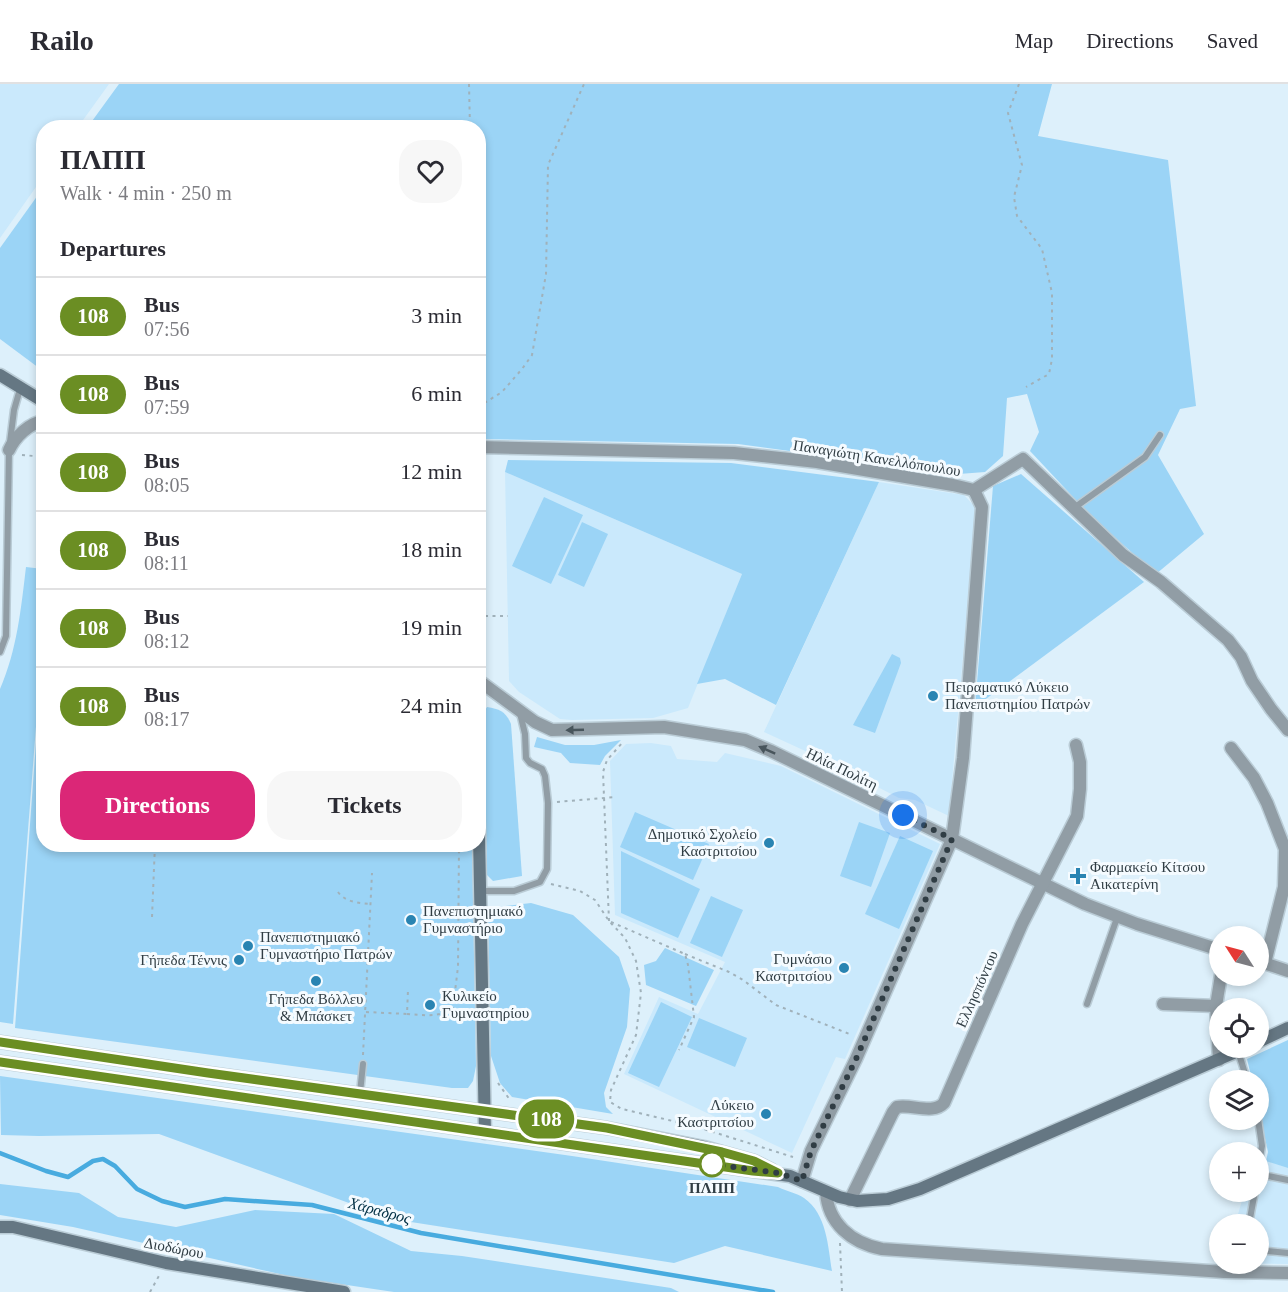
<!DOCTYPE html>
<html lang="en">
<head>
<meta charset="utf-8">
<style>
	body { margin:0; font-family:Georgia,serif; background:#f7f7f7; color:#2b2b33; height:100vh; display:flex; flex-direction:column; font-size:22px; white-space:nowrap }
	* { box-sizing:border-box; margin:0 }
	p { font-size:20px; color:#7c7c81 }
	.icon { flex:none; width:33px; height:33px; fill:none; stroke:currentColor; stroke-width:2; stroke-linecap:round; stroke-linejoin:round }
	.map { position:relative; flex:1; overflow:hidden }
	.sheet { position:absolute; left:36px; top:36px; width:450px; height:732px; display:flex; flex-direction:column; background:#fff; border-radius:24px; box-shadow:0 3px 9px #0003 }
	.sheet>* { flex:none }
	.badge { padding:0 12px; border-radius:20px; font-size:21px; line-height:39px }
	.needle { width:39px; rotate:306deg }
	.buttons { position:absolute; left:1209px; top:842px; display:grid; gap:12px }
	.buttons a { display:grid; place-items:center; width:60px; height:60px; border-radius:50%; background:#fff; box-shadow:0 3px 9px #0003; font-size:30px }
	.you { position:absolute; width:30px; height:30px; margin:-15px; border:4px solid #fff; border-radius:50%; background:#1a73e8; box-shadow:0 0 0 9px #1a73e833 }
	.map>.badge { position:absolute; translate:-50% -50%; box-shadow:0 0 0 3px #fff }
	h2 { padding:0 24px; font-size:22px; line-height:54px }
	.round { display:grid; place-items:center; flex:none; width:63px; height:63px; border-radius:24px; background:#f7f7f7 }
	.summary { display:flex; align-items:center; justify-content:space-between; height:102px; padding:0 24px }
	h1 { font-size:28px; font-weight:600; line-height:45px }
	.button { display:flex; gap:12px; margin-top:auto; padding:12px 24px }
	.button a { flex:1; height:69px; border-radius:24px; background:#db2777; color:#fff; font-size:24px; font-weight:600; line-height:69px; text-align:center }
	.button a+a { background:#f7f7f7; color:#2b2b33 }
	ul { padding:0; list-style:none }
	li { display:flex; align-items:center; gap:18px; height:78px; padding:0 24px; border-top:2px solid #e1e1e2 }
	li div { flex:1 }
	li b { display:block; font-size:22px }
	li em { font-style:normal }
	li .badge { min-width:66px; font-weight:700; text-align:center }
	header { display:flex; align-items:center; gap:36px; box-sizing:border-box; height:84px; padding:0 30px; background:#fff; border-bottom:2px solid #e1e1e2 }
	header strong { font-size:28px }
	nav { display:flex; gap:33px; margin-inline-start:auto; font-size:21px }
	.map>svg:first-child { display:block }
	.built { fill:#cae9fc }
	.green { fill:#9bd4f6 }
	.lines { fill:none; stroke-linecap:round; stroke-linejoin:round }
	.stream { stroke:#48abdf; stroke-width:4.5 }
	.lane-casing { stroke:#baccd6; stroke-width:9 }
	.street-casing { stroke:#baccd6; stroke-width:15 }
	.secondary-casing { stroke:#baccd6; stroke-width:15 }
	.path { stroke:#a0b1ba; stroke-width:2; stroke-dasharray:3 4.5; stroke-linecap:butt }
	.lane { stroke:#919da5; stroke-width:6 }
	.street { stroke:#919da5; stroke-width:12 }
	.secondary { stroke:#657783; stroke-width:12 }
	.oneway { fill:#48555c }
	.line-casing { stroke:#fff; stroke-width:14 }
	.line { stroke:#6b8e23; stroke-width:9 }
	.walk { stroke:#303d44; stroke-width:6; stroke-dasharray:0 10.8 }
	.poi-dot { fill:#2984b2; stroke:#f5fbff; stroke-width:2 }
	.stop-dot { fill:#fff; stroke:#6b8e23; stroke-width:3 }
	.labels { text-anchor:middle; stroke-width:6; stroke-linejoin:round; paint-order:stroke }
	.street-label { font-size:15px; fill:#303d44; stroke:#f5fbff }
	.poi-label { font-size:15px; fill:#303d44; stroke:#f5fbff; text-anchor:start }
	.stop-label { font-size:15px; font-weight:bold; fill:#303d44; stroke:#f5fbff }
	.water-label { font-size:16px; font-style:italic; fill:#012f44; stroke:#f5fbff }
</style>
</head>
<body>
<header>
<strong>Railo</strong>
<nav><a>Map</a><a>Directions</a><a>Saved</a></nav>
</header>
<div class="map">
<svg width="1288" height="1208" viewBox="0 0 1288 1208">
	<rect width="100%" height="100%" fill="#ddf0fb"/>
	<g class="built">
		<path d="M 0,0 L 109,0 L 78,43 L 44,44 L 43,93 L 0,154 Z"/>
		<path d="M 505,388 L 742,490 L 688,624 L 653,634 L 572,636 L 560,635 L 519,608 L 509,597 Z"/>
		<path d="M 879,398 L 964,411 L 976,424 L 949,732 L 915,716 L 899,714 L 827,677 L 764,648 Z"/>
		<path d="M 651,659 L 671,662 L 677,675 L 717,678 L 725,669 L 781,682 L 940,760 L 845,975 L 836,973 L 792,1069 L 624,990 L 659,913 L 698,930 L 725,878 L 615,831 L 610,677 L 626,660 Z"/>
		<path d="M 1259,1074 L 1288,1084 L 1288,1180 L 1225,1179 L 1258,1179 L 1258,1140 L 1235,1140 L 1245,1107 L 1258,1107 Z"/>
	</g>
	<g class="green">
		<path d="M 119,0 L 1052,0 L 1038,52 L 1168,76 L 1196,322 L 1180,325 L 1158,371 L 1204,450 L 1156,490 L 1091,432 L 1030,367 L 1039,348 L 1027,310 L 1007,314 L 1003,372 L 985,388 L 959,390 L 738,360 L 479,355 L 478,44 L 87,44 Z"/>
		<path d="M 43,104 L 43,287 L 0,255 L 0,164 Z"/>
		<path d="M 508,376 L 731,379 L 879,398 L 776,621 L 725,595 L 697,600 L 742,490 L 505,388 Z"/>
		<path d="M 1021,390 L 1144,498 L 975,623 L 993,402 Z"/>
		<path d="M 544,413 L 583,431 L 551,500 L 512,482 Z"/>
		<path d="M 582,438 L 608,450 L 584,503 L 558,491 Z"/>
		<path d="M 26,483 L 43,485 L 44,539 L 13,940 L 0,938 L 0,605 C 17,566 21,525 26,483 Z"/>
		<path d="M 43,564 L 44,760 L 472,761 L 476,982 L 473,997 L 468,1004 L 452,1004 L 15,944 Z"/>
		<path d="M 892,570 L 900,574 L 901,579 L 875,649 L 853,641 Z"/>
		<path d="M 487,623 C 500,625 506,628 511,640 L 522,792 L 493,797 L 487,791 L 484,628 Z"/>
		<path d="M 537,653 L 565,661 L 594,661 L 621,656 L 605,672 L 600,681 L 570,679 L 561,669 L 534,663 Z"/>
		<path d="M 635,728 L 709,760 L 693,796 L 620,763 Z"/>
		<path d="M 859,738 L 890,749 L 871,803 L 840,792 Z"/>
		<path d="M 900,752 L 933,767 L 899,845 L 865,830 Z"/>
		<path d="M 621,767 L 700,805 L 678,854 L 621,829 Z"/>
		<path d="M 711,812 L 743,826 L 722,873 L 690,859 Z"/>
		<path d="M 531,819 L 573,831 L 619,873 L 630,905 L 627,943 L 604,1009 L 606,1023 L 613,1030 L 512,1013 L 500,999 L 491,972 L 488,824 Z"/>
		<path d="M 665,864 L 714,886 L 696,922 L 646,901 L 644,881 L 656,877 Z"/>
		<path d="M 661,918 L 692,933 L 659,1003 L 628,989 Z"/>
		<path d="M 699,934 L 747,954 L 735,983 L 687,963 Z"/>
		<path d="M 1288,956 L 1288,1084 L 1266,1077 L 1268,1068 L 1259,1026 L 1258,996 L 1252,996 L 1247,975 Z"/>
		<path d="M 0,992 L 572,1072 L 778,1103 C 786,1107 797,1109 804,1114 C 827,1130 828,1163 832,1187 L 725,1162 L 674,1179 L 411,1138 L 371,1127 L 159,1050 L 39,1052 L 1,1051 Z"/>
		<path d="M 0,1100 L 79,1109 L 118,1133 L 176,1143 L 255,1126 L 334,1130 L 411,1167 L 462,1172 L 671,1204 L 679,1208 L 394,1208 L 293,1193 L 73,1143 L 0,1131 Z"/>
	</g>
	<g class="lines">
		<path class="stream" d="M 0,1069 L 46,1087 L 68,1093 L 93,1077 L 103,1075 L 115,1082 L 137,1105 L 162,1117 L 185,1123 L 225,1115 L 312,1121 L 421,1149 L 773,1208"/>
		<g class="lane-casing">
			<g id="lane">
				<path d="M 1074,424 L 1145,373 L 1160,351"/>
				<path d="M 0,568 L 6,552 L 9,366 L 14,326 L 20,305"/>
				<path d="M 480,807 L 514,807 L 540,798 L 547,785 L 548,719 L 545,692 L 542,685 L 530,679 L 526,674 L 525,650 L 520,629"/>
				<path d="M 1087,920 L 1117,834"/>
				<path d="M 1238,967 L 1247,996"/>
				<path d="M 360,1009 L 363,980"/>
				<path d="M 1258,1035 L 1262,1062 L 1258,1085"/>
				<path d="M 1258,1090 L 1288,1096"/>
				<path d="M 1249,1140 L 1255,1107"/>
				<path d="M 1258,1166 L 1288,1169"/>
			</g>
		</g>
		<g class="street-casing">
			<g id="street">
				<path d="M 478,363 L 734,369 L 817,378 L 953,401 L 974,406 L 1023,375 L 1123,471 L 1161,498 L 1228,556 L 1241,573 L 1252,597 L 1271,625 L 1288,646"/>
				<path d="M 9,366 C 15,353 29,339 44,337"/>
				<path d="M 478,596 L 535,638 L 552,646 L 664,643 L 745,656 L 771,667 L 1085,820 L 1137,840 L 1220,866"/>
				<path d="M 1231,664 L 1254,694 L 1267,719 L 1285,765 L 1284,803 L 1265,879"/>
				<path d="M 1258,877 L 1288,887"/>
				<path d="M 1163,920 L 1216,922 L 1221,891"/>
				<path d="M 1216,922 L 1219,976"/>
				<path d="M 802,1097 L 811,1067 L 856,975 L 952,755 L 963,674 L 982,423 L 974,406"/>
				<path d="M 826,1108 C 828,1139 851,1159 882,1165 L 1224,1188 L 1288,1189"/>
				<path d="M 850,1116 L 893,1028 L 897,1023 C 912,1020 933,1031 944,1019 L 1022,840 L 1077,732 L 1080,705 L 1080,678 L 1076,661"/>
			</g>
		</g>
		<g class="secondary-casing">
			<g id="secondary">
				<path d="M 0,291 L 44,318"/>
				<path d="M 478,703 L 485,1049"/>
				<path d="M 0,958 L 208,989 L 607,1044 L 704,1063 L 754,1077 L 772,1086"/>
				<path d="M 1258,958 L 1288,944"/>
				<path d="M 0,978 L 753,1087 L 790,1092 L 839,1113 L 857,1117 L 888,1115 L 920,1105 L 1247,963"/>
				<path d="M 0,1143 L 13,1143 L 166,1179 L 344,1208"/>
			</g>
		</g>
		<g class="path">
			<path d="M 469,0 L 470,44"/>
			<path d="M 1019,0 L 1008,29 L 1022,81 L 1014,113 L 1017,132 L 1042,165 L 1052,209 L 1052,275 L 1049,290 L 1026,303"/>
			<path d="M 478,323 L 502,308 L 522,285 L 532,271 L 546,190 L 548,81 L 584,0"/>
			<path d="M 22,371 L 34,372 L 44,369"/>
			<path d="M 485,532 L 508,532"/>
			<path d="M 557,718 L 615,713"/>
			<path d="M 551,800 L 580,807 L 595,816 L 609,837 L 625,854 L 636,877 L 641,909 L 636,951 L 611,1006 L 610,1018 L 622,1025 L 694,1042 L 793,1073"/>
			<path d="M 338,808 C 345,818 358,819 370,820"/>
			<path d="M 152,833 L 155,760"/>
			<path d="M 609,837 L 603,688 L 607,676 L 623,658"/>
			<path d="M 611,838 L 685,870 L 688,881 L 694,933 L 679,966"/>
			<path d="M 685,870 L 729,888 L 743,896 L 776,921 L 852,951"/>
			<path d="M 355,877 L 368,877"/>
			<path d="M 366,928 L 407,930 L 408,906"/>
			<path d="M 407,930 C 424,931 439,934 453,924 L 458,883 L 459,760"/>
			<path d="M 363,971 L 372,789"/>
			<path d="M 498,999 L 510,1016"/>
			<path d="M 840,1159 L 842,1208"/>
			<path d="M 150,1208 L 160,1190"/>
		</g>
		<use href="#lane" class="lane"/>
		<use href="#street" class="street"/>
		<use href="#secondary" class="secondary"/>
	</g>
	<defs><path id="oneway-solid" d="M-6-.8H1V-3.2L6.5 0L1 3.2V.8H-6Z" transform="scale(1.5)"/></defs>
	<g class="oneway">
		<use href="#oneway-solid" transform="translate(575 646) rotate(178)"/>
		<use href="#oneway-solid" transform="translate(767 666) rotate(-156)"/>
	</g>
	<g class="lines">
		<g class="line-casing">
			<path id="line" d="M 0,958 L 208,989 L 607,1044 L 722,1068 L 754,1077 L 778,1089 L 753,1087 L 0,978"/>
		</g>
		<use href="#line" class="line"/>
		<path class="walk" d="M 712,1080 L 778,1089 L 802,1097 L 811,1067 L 856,975 L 952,755 L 903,731"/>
	</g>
	<g class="poi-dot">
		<circle cx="933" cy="612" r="6"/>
		<circle cx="769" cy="759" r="6"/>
		<path d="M1075 783h6v6h6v6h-6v6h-6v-6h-6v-6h6z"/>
		<circle cx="411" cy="836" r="6"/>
		<circle cx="248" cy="862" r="6"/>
		<circle cx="239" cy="876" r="6"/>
		<circle cx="844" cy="884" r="6"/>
		<circle cx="316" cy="897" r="6"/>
		<circle cx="430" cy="921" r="6"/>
		<circle cx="766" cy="1030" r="6"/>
	</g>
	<circle class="stop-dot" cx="712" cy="1080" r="12"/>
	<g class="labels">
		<g class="street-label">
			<text transform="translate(877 374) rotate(9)" y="5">Παναγιώτη Κανελλόπουλου</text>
			<text transform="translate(842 685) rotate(26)" y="5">Ηλία Πολίτη</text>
			<text transform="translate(977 905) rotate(-66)" y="5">Ελλησπόντου</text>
			<text transform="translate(174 1164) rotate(11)" y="5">Διοδώρου</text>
		</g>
		<g class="poi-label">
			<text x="945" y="608">Πειραματικό Λύκειο<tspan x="945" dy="17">Πανεπιστημίου Πατρών</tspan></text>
			<text x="757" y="755" text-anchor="end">Δημοτικό Σχολείο<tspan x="757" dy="17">Καστριτσίου</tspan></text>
			<text x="1090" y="788">Φαρμακείο Κίτσου<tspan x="1090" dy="17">Αικατερίνη</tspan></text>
			<text x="423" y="832">Πανεπιστημιακό<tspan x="423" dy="17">Γυμναστήριο</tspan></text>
			<text x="260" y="858">Πανεπιστημιακό<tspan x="260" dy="17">Γυμναστήριο Πατρών</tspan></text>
			<text x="832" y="880" text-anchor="end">Γυμνάσιο<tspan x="832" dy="17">Καστριτσίου</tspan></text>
			<text x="227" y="881" text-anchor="end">Γήπεδα Τέννις</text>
			<text x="442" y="917">Κυλικείο<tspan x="442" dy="17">Γυμναστηρίου</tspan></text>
			<text x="316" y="920" text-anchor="middle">Γήπεδα Βόλλευ<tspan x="316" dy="17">&amp; Μπάσκετ</tspan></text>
			<text x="754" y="1026" text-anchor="end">Λύκειο<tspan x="754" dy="17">Καστριτσίου</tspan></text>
		</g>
		<g class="stop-label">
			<text x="712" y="1109">ΠΛΠΠ</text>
		</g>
		<g class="water-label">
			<text transform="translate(380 1126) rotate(15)" y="6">Χάραδρος</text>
		</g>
	</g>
</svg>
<div class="buttons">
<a><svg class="needle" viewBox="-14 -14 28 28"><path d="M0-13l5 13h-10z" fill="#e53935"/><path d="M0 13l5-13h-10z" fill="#7c7c81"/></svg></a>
<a><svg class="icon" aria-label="locate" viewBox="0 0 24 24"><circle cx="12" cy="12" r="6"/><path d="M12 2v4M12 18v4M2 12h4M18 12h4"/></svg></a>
<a><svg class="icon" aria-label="layers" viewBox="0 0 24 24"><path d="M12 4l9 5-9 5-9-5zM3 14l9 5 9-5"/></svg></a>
<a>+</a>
<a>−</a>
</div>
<div class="you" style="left:903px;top:731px"></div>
<b class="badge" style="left:546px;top:1035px;background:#6b8e23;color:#fff">108</b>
<section class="sheet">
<div class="summary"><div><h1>ΠΛΠΠ</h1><p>Walk · 4 min · 250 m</p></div><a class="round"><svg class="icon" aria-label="heart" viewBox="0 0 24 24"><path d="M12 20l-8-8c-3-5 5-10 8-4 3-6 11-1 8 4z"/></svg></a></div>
<h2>Departures</h2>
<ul>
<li><span class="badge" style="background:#6b8e23;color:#fff">108</span><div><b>Bus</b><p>07:56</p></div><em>3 min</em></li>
<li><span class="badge" style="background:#6b8e23;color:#fff">108</span><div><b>Bus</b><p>07:59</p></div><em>6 min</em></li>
<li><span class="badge" style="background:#6b8e23;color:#fff">108</span><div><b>Bus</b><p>08:05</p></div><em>12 min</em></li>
<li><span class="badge" style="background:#6b8e23;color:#fff">108</span><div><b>Bus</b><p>08:11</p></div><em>18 min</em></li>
<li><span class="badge" style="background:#6b8e23;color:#fff">108</span><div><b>Bus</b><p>08:12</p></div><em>19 min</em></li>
<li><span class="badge" style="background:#6b8e23;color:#fff">108</span><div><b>Bus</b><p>08:17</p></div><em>24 min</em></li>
</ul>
<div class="button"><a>Directions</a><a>Tickets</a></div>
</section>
</div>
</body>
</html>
